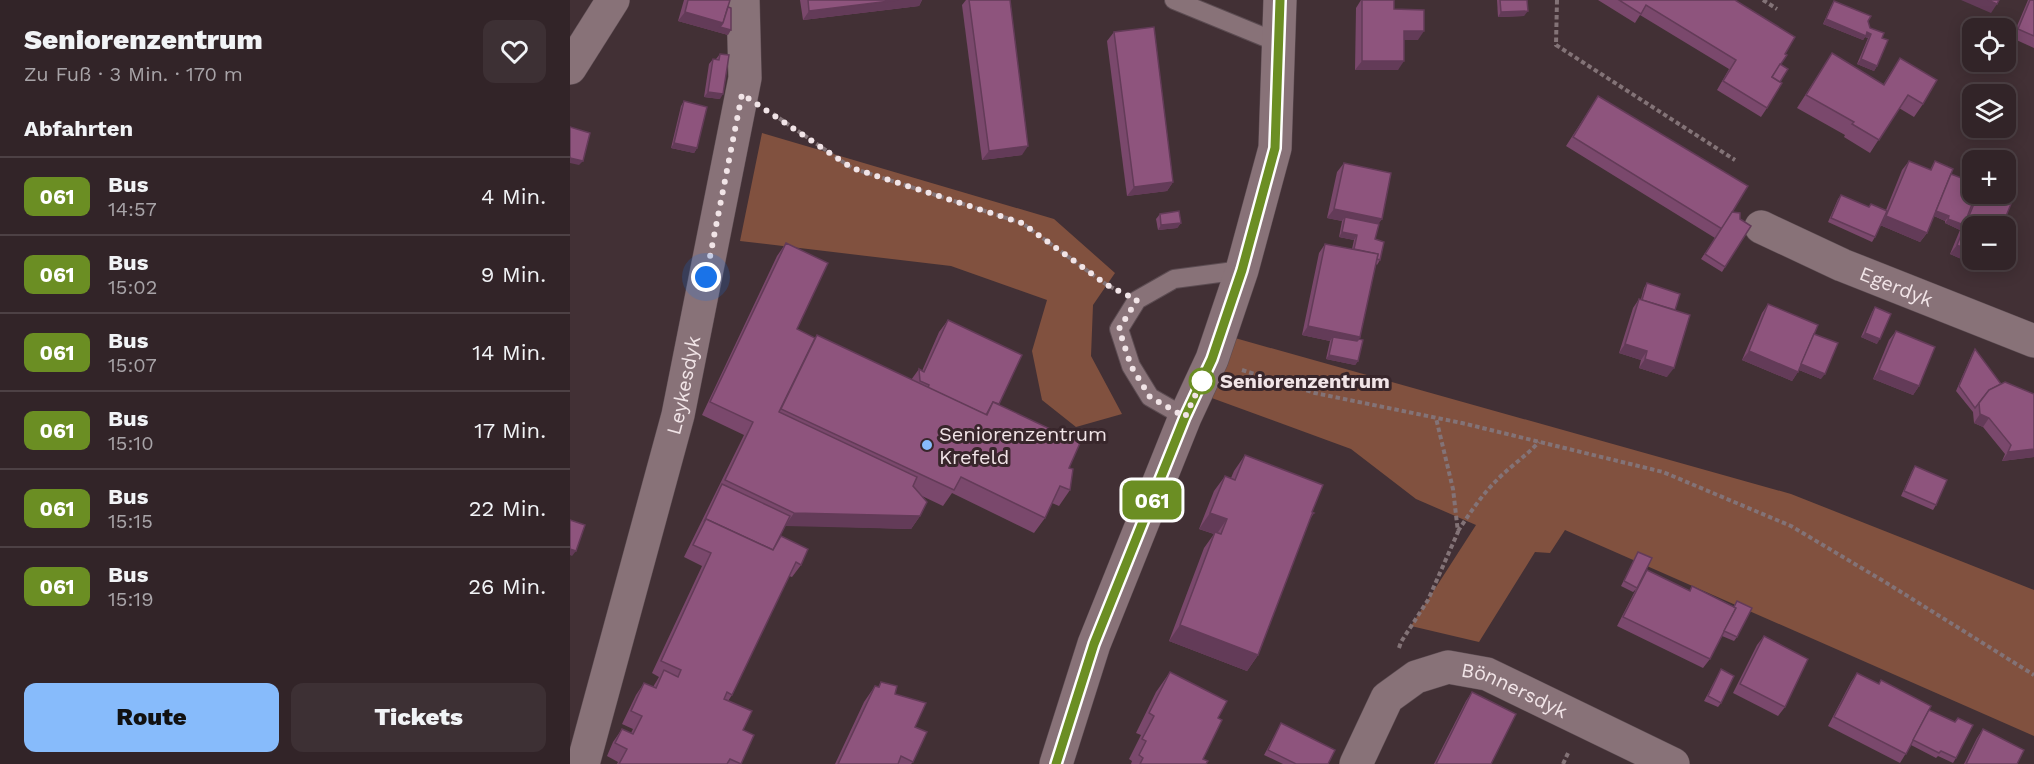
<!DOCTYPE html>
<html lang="de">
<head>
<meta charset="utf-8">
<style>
	body { margin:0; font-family:"Work Sans",sans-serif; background:#3d3034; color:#f1f3f6; height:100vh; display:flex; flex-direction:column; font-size:22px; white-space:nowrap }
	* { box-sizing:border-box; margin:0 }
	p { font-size:20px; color:#a8a4a8 }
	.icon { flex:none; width:33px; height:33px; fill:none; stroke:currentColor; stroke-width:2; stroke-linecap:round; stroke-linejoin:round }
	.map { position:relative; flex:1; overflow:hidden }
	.side { display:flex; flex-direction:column; background:#322428; width:570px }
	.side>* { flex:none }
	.badge { padding:0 12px; border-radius:9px; font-size:21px; line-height:39px }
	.controls { position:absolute; left:1392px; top:18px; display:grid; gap:12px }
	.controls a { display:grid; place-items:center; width:54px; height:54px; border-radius:12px; background:#322428; box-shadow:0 3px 15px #0003,0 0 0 2px #4d4145; font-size:30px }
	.you { position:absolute; width:30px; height:30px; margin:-15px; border:4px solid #fff; border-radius:50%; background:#1a73e8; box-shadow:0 0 0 9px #1a73e833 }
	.map>.badge { position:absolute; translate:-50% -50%; box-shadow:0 0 0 3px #fff }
	h2 { padding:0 24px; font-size:22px; line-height:54px }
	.round { display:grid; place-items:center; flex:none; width:63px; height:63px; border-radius:12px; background:#3d3034 }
	.summary { display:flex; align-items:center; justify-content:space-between; height:102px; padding:0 24px }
	h1 { font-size:28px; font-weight:800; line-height:45px }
	.cta { display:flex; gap:12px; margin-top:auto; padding:12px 24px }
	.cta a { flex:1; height:69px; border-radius:12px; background:#87bbfb; color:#111; font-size:24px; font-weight:800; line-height:69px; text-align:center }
	.cta a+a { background:#3d3034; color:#f1f3f6 }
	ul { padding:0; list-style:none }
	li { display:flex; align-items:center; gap:18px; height:78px; padding:0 24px; border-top:2px solid #4d4145 }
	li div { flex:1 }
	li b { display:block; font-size:22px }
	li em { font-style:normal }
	li .badge { min-width:66px; font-weight:700; text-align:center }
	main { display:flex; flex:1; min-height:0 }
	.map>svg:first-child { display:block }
	.green { fill:#81513f }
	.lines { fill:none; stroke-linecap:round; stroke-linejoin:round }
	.lane-casing { stroke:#5c4c52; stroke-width:20 }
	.street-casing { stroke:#5c4c52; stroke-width:34 }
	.path { stroke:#837377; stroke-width:4; stroke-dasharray:4.5 3; stroke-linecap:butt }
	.lane { stroke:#887278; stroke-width:18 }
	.street { stroke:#887278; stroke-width:33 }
	.wall { fill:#7a486c }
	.shaded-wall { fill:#633b58 }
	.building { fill:#8e547d; stroke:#633b58; stroke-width:1.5 }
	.line-casing { stroke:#fff; stroke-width:14 }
	.line { stroke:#6b8e23; stroke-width:9 }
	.walk { stroke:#f1e4e7; stroke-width:6; stroke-dasharray:0 10.8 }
	.stop-dot { fill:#fff; stroke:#6b8e23; stroke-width:3 }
	.poi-dot { fill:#87bbfb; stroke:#38262b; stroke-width:2 }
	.labels { text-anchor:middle; stroke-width:6; stroke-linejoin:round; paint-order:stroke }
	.street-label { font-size:20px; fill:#f1e4e7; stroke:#38262b }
	.stop-label { font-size:20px; font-weight:bold; fill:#f1e4e7; stroke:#38262b; text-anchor:start }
	.poi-label { font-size:20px; fill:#f1e4e7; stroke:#38262b; text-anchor:start }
</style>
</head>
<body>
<main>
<section class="side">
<div class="summary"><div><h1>Seniorenzentrum</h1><p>Zu Fuß · 3 Min. · 170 m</p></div><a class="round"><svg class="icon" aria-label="heart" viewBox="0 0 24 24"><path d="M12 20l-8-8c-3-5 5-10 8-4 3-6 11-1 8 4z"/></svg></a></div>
<h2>Abfahrten</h2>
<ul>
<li><span class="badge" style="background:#6b8e23;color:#fff">061</span><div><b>Bus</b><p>14:57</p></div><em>4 Min.</em></li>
<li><span class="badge" style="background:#6b8e23;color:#fff">061</span><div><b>Bus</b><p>15:02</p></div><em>9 Min.</em></li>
<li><span class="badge" style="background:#6b8e23;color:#fff">061</span><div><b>Bus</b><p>15:07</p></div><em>14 Min.</em></li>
<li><span class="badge" style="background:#6b8e23;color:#fff">061</span><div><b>Bus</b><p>15:10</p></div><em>17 Min.</em></li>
<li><span class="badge" style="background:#6b8e23;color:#fff">061</span><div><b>Bus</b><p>15:15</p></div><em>22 Min.</em></li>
<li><span class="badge" style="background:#6b8e23;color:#fff">061</span><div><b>Bus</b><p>15:19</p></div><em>26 Min.</em></li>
</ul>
<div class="cta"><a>Route</a><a>Tickets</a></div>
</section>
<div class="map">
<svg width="1464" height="764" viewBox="0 0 1464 764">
	<rect width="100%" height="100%" fill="#423035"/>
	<g class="green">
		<path d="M 192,133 L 484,219 L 545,273 L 523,305 L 521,356 L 552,414 L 506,427 L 472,400 L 462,351 L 477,300 L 381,266 L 170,241 Z"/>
		<path d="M 665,338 L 1221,494 L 1464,590 L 1464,736 L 995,530 L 980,553 L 965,552 L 909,642 L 841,626 L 906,525 L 846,499 L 781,449 L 639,397 Z"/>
	</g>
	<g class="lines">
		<g class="lane-casing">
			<g id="lane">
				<path d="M 604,0 L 709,43"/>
				<path d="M 615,417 L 580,397 L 561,366 L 549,329 L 567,300 L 604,279 L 672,270"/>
			</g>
		</g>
		<g class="street-casing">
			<g id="street">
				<path d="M 0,68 L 43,0"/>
				<path id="s1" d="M 1191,227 L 1272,265 L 1464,341"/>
				<path id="s2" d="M 13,764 L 108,415 L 175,78 L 173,0"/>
				<path d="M 486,764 L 524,644 L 615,417 L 642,359 L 672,270 L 705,148 L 710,0"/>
				<path id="s3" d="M 786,764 L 817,698 L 846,677 L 878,667 L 917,674 L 1103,764"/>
			</g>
		</g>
		<g class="path">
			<path d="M 987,0 L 986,45 L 1165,160"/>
			<path d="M 1193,0 L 1207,9"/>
			<path d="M 203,114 L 282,168 L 452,223 L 537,285 L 545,289"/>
			<path d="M 672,370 L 745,393 L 892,423 L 1093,472 L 1221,526 L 1315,582 L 1464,675"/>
			<path d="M 888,531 C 900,513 913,493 929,478 C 942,465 956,456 969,442"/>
			<path d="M 829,648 L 831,642 L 858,600 L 888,532 L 883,489 L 866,418"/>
			<path d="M 993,764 L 999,751"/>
		</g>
		<use href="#lane" class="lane"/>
		<use href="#street" class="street"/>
	</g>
	<g class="wall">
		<path d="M 114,0 L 160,0 L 158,7 L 158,35 L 108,21 Z"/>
		<path d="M 230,0 L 352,0 L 349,6 L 233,20 Z"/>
		<path d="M 396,0 L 440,0 L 452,155 L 412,160 L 392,5 Z"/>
		<path d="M 791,0 L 824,0 L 824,9 L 848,40 L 834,40 L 828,70 L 785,70 L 786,8 Z"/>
		<path d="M 927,0 L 957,0 L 954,16 L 928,17 Z"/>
		<path d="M 1028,0 L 1165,0 L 1215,54 L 1210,64 L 1210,82 L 1197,108 L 1191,117 L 1147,90 L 1159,69 L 1070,15 L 1065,23 Z"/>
		<path d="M 1458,0 L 1464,0 L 1464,48 L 1442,38 Z"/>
		<path d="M 1264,1 L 1298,21 L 1300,28 L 1312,38 L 1307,66 L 1304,71 L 1287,64 L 1298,38 L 1295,37 L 1293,40 L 1253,24 L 1261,6 Z"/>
		<path d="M 544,32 L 603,182 L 597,191 L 557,196 L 537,41 Z"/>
		<path d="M 1262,53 L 1313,85 L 1330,58 L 1353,104 L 1344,117 L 1329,108 L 1300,153 L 1274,137 L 1275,135 L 1227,108 Z"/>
		<path d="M 150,54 L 150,99 L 134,97 L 139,64 L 143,59 L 146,59 Z"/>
		<path d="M 1028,96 L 1170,219 L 1181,226 L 1152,272 L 1131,259 L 1145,238 L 996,146 Z"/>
		<path d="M 114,101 L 127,148 L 124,153 L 101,148 L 111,106 Z"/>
		<path d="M 1339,161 L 1360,170 L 1365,161 L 1381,174 L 1402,194 L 1436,194 L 1402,260 L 1418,260 L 1412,268 L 1380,254 L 1390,230 L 1375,223 L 1375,221 L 1364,216 L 1357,233 L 1350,242 L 1310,225 L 1305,237 L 1302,242 L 1258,222 L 1268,199 L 1271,195 L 1299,207 L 1301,204 L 1316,210 L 1332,170 Z"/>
		<path d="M 774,163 L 812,219 L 808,224 L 805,239 L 810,260 L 807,265 L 806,264 L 789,339 L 788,361 L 785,365 L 756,359 L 760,341 L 732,335 L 749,253 L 755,244 L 782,249 L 784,240 L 769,237 L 772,221 L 757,218 L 767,172 Z"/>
		<path d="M 590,214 L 611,223 L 607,228 L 588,230 L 586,219 Z"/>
		<path d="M 216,243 L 227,329 L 245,338 L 247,335 L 341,380 L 349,369 L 352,371 L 369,332 L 378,320 L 429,404 L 499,468 L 500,490 L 489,506 L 482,503 L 475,518 L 464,533 L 382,493 L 373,506 L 352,496 L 350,516 L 341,529 L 215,525 L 207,542 L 211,536 L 231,565 L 222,577 L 219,576 L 162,695 L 158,701 L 173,730 L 171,764 L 47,764 L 48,762 L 37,756 L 43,742 L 52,729 L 61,733 L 63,729 L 52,724 L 66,695 L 74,683 L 83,687 L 89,677 L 82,673 L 132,566 L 114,557 L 174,435 L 132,415 L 207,256 Z"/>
		<path d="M 1077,283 L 1105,310 L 1097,377 L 1069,368 L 1071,360 L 1049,353 L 1063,308 L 1069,299 L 1071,299 L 1074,288 Z"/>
		<path d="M 1198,304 L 1244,334 L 1251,379 L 1229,370 L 1222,381 L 1172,360 L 1192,313 Z"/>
		<path d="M 1305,307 L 1307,344 L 1291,337 L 1302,312 Z"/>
		<path d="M 1326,331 L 1349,386 L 1343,395 L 1303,379 L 1319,340 Z"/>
		<path d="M 1405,349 L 1464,457 L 1432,461 L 1435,454 L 1413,427 L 1404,423 L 1403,412 L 1386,391 L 1402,354 Z"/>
		<path d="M 675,455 L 744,513 L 740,519 L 688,655 L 677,671 L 599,641 L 634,548 L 644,534 L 629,529 L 644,491 L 655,476 L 661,478 L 664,471 Z"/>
		<path d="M 1345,466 L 1366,505 L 1363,510 L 1331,496 L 1342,471 Z"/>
		<path d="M 1068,552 L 1073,576 L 1077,570 L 1119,591 L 1122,586 L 1163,607 L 1167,601 L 1167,637 L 1164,641 L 1152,636 L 1140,659 L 1133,668 L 1047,626 L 1066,589 L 1063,592 L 1051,586 Z"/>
		<path d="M 1194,636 L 1215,707 L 1208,716 L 1163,693 L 1187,645 Z"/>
		<path d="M 1151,669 L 1151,703 L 1148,707 L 1134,701 Z"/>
		<path d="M 600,672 L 648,718 L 633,759 L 636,764 L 561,764 L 562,761 L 559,759 L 571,735 L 566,733 L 586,692 Z"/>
		<path d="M 1287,673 L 1359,710 L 1385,722 L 1388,718 L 1386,758 L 1383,763 L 1368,756 L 1366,758 L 1341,745 L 1330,763 L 1258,726 L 1281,682 Z"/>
		<path d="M 311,682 L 325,694 L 345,727 L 343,762 L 341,764 L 265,764 L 294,702 L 305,686 L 308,687 Z"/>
		<path d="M 902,692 L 921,764 L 864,764 L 896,701 Z"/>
		<path d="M 711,723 L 758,764 L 713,764 L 694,755 Z"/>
		<path d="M 1413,729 L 1447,764 L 1394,764 L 1407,738 Z"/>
	</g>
	<g class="shaded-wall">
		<path d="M 328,0 L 352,0 L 349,6 L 233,20 L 239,11 Z"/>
		<path d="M 1391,0 L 1418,0 L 1427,4 L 1421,13 Z"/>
		<path d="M 958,11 L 954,16 L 928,17 L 931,12 Z"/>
		<path d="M 115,12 L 153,23 L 161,30 L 158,35 L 108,21 Z"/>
		<path d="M 1256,19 L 1297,32 L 1301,34 L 1298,38 L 1295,37 L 1293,40 L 1253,24 Z"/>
		<path d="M 834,31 L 854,31 L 848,40 L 828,40 Z"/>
		<path d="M 1291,59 L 1307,66 L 1304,71 L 1287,64 Z"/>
		<path d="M 792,61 L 834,61 L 828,70 L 785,70 Z"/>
		<path d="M 138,92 L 153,94 L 150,99 L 134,97 Z"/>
		<path d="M 104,143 L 127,148 L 124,153 L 101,148 Z"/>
		<path d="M 458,146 L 452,155 L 412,160 L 419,151 Z"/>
		<path d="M 0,158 L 13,161 L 9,165 L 0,163 Z"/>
		<path d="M 603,182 L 597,191 L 557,196 L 564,187 Z"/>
		<path d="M 764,209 L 812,219 L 805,228 L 775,217 L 772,221 L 757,218 Z"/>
		<path d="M 1365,211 L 1379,216 L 1375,221 L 1362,215 Z"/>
		<path d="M 1316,216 L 1357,233 L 1350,242 L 1310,225 Z"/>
		<path d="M 1378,219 L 1394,225 L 1390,230 L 1375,223 Z"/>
		<path d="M 611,223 L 607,228 L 588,230 L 591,225 Z"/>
		<path d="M 772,232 L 787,235 L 784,240 L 769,237 Z"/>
		<path d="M 1387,245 L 1402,252 L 1402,260 L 1418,260 L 1412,268 L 1380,254 Z"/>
		<path d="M 738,326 L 790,337 L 784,346 L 763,337 L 760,341 L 732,335 Z"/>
		<path d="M 1295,333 L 1310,339 L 1307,344 L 1291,337 Z"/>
		<path d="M 1055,344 L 1077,351 L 1071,360 L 1049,353 Z"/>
		<path d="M 1179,351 L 1228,372 L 1222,381 L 1172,360 Z"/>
		<path d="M 759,355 L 788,361 L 785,365 L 756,359 Z"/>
		<path d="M 1075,359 L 1104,368 L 1097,377 L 1069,368 Z"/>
		<path d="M 1230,364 L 1255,374 L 1251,379 L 1227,369 Z"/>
		<path d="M 1309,370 L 1349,386 L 1343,395 L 1303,379 Z"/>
		<path d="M 1410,414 L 1419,418 L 1413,427 L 1404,423 Z"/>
		<path d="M 1464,449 L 1464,457 L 1432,461 L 1438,452 Z"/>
		<path d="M 224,513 L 350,516 L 341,529 L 215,526 Z"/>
		<path d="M 640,513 L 657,519 L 646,535 L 645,532 L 644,534 L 629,529 Z"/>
		<path d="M 0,549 L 6,551 L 2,556 L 0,555 Z"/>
		<path d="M 610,625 L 688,655 L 677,671 L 599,641 Z"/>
	</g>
	<g class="building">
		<path d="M 118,0 L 160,0 L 153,23 L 115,12 Z"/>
		<path d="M 238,0 L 328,0 L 239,11 Z"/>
		<path d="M 399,0 L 440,0 L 458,146 L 419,151 Z"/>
		<path d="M 792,0 L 824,0 L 824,9 L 854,10 L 854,31 L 834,31 L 834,61 L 792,61 Z"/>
		<path d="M 930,0 L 957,0 L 958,11 L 931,12 Z"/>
		<path d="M 1049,0 L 1165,0 L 1225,37 L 1215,54 L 1217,55 L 1202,77 L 1212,83 L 1197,108 L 1153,81 L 1166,60 L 1076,5 L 1071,14 Z"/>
		<path d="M 1418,0 L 1429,0 L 1427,4 Z"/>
		<path d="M 1460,0 L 1464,0 L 1464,36 L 1448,29 Z"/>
		<path d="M 1264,1 L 1301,16 L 1298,21 L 1300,28 L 1314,33 L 1312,38 L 1318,40 L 1307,66 L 1291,59 L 1301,34 L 1297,32 L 1296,36 L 1256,19 Z"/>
		<path d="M 158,7 L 161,8 L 161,30 L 150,27 L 153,23 Z"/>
		<path d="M 584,27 L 603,182 L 564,187 L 544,32 Z"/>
		<path d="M 1262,53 L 1314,85 L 1330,58 L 1367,80 L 1353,104 L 1338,95 L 1309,140 L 1282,124 L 1284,122 L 1236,95 Z"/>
		<path d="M 150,54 L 159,55 L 153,94 L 138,92 L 143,59 L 149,60 Z"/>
		<path d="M 1210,64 L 1218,69 L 1210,82 L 1202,77 Z"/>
		<path d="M 1028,96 L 1178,186 L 1152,229 L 1003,137 Z"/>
		<path d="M 114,101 L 137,107 L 127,148 L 104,143 Z"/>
		<path d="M 0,127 L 20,133 L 13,161 L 0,158 Z"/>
		<path d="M 1339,161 L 1361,170 L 1365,161 L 1383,169 L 1357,233 L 1316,216 Z"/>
		<path d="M 774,163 L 821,173 L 812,219 L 764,209 Z"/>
		<path d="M 1381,174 L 1402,182 L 1402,194 L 1406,194 L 1394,225 L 1378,219 L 1379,216 L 1366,211 Z"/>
		<path d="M 1436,190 L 1445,194 L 1432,226 L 1402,226 L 1402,252 L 1387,245 L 1408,194 L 1436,194 Z"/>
		<path d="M 1271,195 L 1299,207 L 1301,204 L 1317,211 L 1305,237 L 1261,218 Z"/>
		<path d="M 609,211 L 611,223 L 591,225 L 590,214 Z"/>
		<path d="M 1162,212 L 1170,213 L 1170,219 L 1181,226 L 1155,267 L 1135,254 Z"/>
		<path d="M 775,217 L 809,224 L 805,239 L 814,242 L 810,260 L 807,259 L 808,254 L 784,249 L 787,235 L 772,232 Z"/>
		<path d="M 1435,219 L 1441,221 L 1436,234 L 1436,226 L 1432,226 Z"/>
		<path d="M 216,243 L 258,263 L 227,329 L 245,338 L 209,412 L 347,477 L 343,486 L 357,502 L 350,516 L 224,513 L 155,480 L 183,422 L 140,402 Z"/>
		<path d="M 755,244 L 808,254 L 790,337 L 738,326 Z"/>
		<path d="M 1077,283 L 1110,294 L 1105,310 L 1072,300 Z"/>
		<path d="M 1069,299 L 1120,315 L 1104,368 L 1075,359 L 1077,351 L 1055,344 Z"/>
		<path d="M 1198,304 L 1248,325 L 1228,372 L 1179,351 Z"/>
		<path d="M 1305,307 L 1321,314 L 1310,339 L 1295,333 Z"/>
		<path d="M 378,320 L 452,355 L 429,404 L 423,402 L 416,415 L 358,388 L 359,385 L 350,381 L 349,369 L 354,372 Z"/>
		<path d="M 1326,331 L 1365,347 L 1349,386 L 1309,370 Z"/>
		<path d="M 1244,334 L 1268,343 L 1255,374 L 1231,364 Z"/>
		<path d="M 247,335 L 417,415 L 423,402 L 510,443 L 499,468 L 503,469 L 500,490 L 490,486 L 475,518 L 391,477 L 384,490 L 211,409 Z"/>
		<path d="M 763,337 L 787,341 L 789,339 L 793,340 L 788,361 L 759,355 Z"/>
		<path d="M 1405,349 L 1431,384 L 1419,390 L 1405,408 L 1389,386 Z"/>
		<path d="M 1435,382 L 1464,394 L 1464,449 L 1438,452 L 1441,445 L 1419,418 L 1410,414 L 1409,403 L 1419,390 Z"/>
		<path d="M 675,455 L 753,485 L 742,512 L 744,513 L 742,514 L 688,655 L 610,625 L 645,532 L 651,534 L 657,519 L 640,513 L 655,476 L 665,480 Z"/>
		<path d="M 1345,466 L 1377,480 L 1366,505 L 1334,491 Z"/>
		<path d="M 152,484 L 220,516 L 203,550 L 136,519 L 134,522 Z"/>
		<path d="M 136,519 L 203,550 L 211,536 L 238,549 L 231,565 L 226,562 L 162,695 L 157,692 L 154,699 L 182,711 L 173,730 L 184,735 L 171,764 L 160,759 L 157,764 L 49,764 L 57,749 L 45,743 L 52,729 L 63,734 L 72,716 L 61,711 L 74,683 L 86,688 L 94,670 L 108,677 L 111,670 L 91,661 L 141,553 L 123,545 Z"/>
		<path d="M 0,520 L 15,525 L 6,551 L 0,549 Z"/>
		<path d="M 1068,552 L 1082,558 L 1067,588 L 1054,581 Z"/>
		<path d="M 1077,570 L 1120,591 L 1122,586 L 1166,608 L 1140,659 L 1053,617 Z"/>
		<path d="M 1167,601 L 1182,608 L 1167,637 L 1154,631 L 1166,608 L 1164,607 Z"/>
		<path d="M 1194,636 L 1238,659 L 1215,707 L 1170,684 Z"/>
		<path d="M 1151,669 L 1164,676 L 1151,703 L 1138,696 Z"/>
		<path d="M 600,672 L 657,701 L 648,718 L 652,720 L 633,759 L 638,761 L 636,764 L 570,764 L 573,758 L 569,755 L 576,741 L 572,739 L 584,716 L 579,713 Z"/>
		<path d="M 1287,673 L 1309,684 L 1311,680 L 1361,706 L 1336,754 L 1264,717 Z"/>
		<path d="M 311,682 L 327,686 L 325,694 L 356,703 L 345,727 L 357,732 L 343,762 L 331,756 L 328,764 L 268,764 L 305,686 L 309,687 Z"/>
		<path d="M 902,692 L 946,714 L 921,764 L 866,764 Z"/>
		<path d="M 1359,710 L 1385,722 L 1388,718 L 1403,725 L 1386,758 L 1371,751 L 1369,753 L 1343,740 Z"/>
		<path d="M 711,723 L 765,750 L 758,764 L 726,764 L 698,750 Z"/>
		<path d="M 1413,729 L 1454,750 L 1447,764 L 1396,764 Z"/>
	</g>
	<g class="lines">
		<g class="line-casing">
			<path id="line" d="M 486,764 L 524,644 L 615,417 L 642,359 L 672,270 L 705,148 L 710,0"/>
		</g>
		<use href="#line" class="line"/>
		<path class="walk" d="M 136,277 L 172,94 L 282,168 L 452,223 L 537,285 L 567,300 L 549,329 L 561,366 L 580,397 L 615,417 L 633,379 L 632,381"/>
	</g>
	<circle class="stop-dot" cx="632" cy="381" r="12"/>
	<circle class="poi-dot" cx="357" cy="445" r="6"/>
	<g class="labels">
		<g class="street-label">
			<text dy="7" stroke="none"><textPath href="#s1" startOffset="148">Egerdyk</textPath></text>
			<text dy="7" stroke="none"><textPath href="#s2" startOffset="392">Leykesdyk</textPath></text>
			<text dy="7" stroke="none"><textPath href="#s3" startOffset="213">Bönnersdyk</textPath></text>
		</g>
		<g class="stop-label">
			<text x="650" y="388">Seniorenzentrum</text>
		</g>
		<g class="poi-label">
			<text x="369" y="441">Seniorenzentrum<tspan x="369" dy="23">Krefeld</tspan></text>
		</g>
	</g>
</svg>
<div class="controls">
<a><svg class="icon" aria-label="locate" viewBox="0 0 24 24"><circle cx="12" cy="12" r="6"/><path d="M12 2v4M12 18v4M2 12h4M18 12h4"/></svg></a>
<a><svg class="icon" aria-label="layers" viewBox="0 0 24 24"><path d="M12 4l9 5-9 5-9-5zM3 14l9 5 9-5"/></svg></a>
<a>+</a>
<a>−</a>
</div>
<div class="you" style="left:136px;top:277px"></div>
<b class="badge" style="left:582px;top:500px;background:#6b8e23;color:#fff">061</b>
</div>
</main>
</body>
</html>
